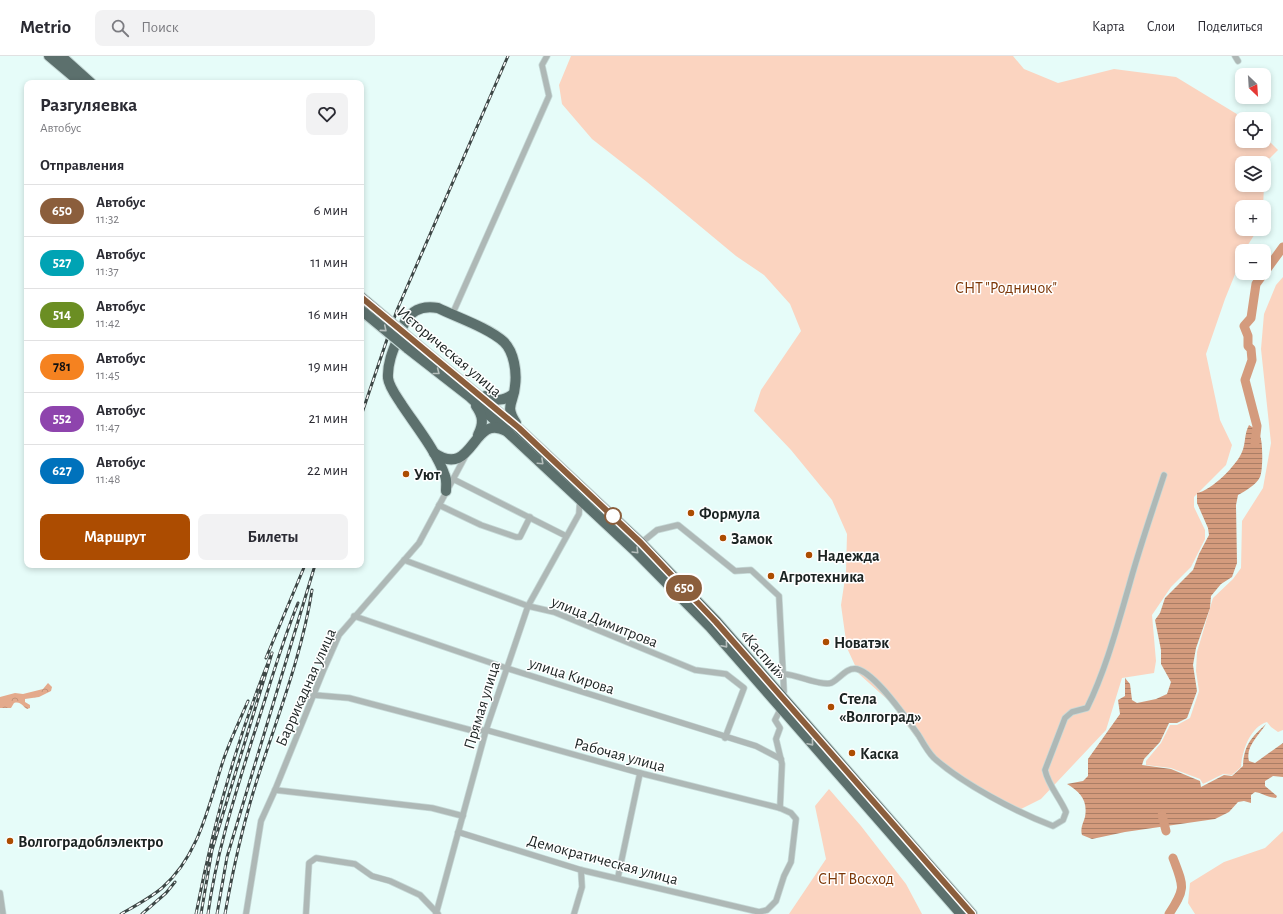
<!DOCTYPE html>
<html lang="ru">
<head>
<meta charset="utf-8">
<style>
	body { margin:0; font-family:"Alegreya Sans",sans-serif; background:#f2f2f3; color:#2b2b33; height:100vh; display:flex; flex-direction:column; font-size:15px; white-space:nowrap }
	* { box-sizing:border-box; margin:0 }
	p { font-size:13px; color:#7c7c81 }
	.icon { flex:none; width:22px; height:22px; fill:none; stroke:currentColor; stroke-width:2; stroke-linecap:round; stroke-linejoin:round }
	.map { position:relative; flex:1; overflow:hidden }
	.details { position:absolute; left:24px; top:24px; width:340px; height:488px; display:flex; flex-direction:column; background:#fff; border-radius:8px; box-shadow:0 2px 6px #0003 }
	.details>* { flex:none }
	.badge { padding:0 8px; border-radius:13px; font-size:14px; line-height:26px }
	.needle { width:26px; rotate:155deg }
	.tools { position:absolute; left:1235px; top:12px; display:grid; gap:8px }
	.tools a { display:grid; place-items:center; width:36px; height:36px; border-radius:8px; background:#fff; box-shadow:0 2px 6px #0003; font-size:20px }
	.map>.badge { position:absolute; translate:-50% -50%; box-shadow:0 0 0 2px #fff }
	h2 { padding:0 16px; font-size:15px; line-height:36px }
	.round { display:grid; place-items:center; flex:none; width:42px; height:42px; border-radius:8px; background:#f2f2f3 }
	.overview { display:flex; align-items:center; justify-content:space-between; height:68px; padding:0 16px }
	h1 { font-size:19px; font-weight:600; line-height:30px }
	.primary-button { display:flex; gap:8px; margin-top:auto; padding:8px 16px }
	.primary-button a { flex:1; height:46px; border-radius:8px; background:#ac4c01; color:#fff; font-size:16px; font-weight:600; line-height:46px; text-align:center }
	.primary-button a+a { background:#f2f2f3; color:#2b2b33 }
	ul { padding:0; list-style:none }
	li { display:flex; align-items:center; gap:12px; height:52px; padding:0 16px; border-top:1px solid #e1e1e2 }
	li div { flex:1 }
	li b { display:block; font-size:15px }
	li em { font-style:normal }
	li .badge { min-width:44px; font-weight:700; text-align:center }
	header { display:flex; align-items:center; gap:24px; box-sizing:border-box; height:56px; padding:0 20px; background:#fff; border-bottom:1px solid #e1e1e2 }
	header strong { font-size:19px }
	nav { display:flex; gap:22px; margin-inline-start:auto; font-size:14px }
	.search { width:280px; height:36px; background:#f2f2f3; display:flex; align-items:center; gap:10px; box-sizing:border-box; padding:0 14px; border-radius:8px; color:#7c7c81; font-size:15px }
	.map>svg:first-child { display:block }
	.green { fill:#fbd4c0 }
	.forest { fill:url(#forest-crowns) }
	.water { fill:url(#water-rules) }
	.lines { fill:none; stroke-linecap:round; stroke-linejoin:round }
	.river { stroke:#d49b7d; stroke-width:9 }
	.street-casing { stroke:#c6d9d7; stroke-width:7 }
	.highway-casing { stroke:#c6d9d7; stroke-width:12 }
	.street { stroke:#aeb8b6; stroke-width:5.5 }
	.highway { stroke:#5c706d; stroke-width:10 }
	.rail-casing { stroke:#3d4746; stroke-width:3 }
	.rail { stroke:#fff; stroke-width:1.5; stroke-dasharray:4.5; stroke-linecap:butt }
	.highway-bridge-casing { stroke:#c6d9d7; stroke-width:12; stroke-linecap:butt }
	.highway-bridge { stroke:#5c706d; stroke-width:10 }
	.oneway { stroke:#b6bfbd }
	.line-casing { stroke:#fff; stroke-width:9 }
	.line { stroke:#8b5e3c; stroke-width:6 }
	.poi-dot { fill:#ac4c01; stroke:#fff; stroke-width:1.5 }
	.stop-dot { fill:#fff; stroke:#8b5e3c; stroke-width:2 }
	.labels { text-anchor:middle; stroke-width:3; stroke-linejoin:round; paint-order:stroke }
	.park-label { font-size:16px; fill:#7c3707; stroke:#fff }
	.street-label { font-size:16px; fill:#1b2322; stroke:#fff }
	.poi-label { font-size:16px; font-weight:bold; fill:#1b2322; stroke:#fff; text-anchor:start }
</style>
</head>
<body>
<header>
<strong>Metrio</strong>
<div class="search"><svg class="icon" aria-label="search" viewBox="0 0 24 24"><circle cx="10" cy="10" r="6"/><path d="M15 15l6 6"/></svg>Поиск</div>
<nav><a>Карта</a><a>Слои</a><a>Поделиться</a></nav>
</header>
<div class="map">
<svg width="1283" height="858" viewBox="0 0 1283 858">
	<defs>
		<pattern id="forest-crowns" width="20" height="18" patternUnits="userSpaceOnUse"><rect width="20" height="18" fill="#e4aa8c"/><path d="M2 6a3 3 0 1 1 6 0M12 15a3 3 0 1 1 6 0" fill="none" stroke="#c39278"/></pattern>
		<pattern id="water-rules" width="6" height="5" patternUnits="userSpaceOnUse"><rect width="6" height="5" fill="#d49b7d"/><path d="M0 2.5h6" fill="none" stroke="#ab7e66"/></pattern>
	</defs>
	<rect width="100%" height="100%" fill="#e6fcf9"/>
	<g class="green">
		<path d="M 571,0 L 1013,0 L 1024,13 L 1058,27 L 1114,13 L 1176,21 L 1245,63 L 1242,63 L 1242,85 L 1264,85 L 1264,80 L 1278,94 L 1264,108 L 1242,107 L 1242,129 L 1264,129 L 1263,151 L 1242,151 L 1242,173 L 1258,173 L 1244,195 L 1242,195 L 1242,201 L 1225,243 L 1206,298 L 1220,364 L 1232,389 L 1226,409 L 1194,441 L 1194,451 L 1205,474 L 1205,483 L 1191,511 L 1171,531 L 1152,559 L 1156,605 L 1154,617 L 1122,622 L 1106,674 L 1041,743 L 1015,756 L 960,725 L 931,702 L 889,645 L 859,618 L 847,592 L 841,549 L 846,516 L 847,478 L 832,444 L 791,394 L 754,355 L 761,334 L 801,275 L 790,248 L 764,219 L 736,200 L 647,126 L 592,83 L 562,48 L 559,29 Z"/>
		<path d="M 1283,221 L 1283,674 L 1278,676 L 1271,671 L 1267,666 C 1250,671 1242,695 1241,711 L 1232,719 L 1223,718 L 1203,728 L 1200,723 L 1171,712 L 1146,709 L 1146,705 L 1161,687 L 1170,669 L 1177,669 L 1190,662 L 1199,635 L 1196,615 L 1197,596 L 1213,542 L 1233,523 L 1241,512 L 1242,465 L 1263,432 L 1271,387 L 1261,293 L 1264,258 L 1276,229 Z"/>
		<path d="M 829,733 L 861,770 L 906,828 L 922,858 L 789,858 L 826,803 L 815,750 Z"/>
		<path d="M 1283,775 L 1283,858 L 1195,858 L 1188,847 L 1190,827 L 1224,806 L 1265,792 Z"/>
	</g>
	<path class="forest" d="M 48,627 L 52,631 L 51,635 L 39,641 L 25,643 L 25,646 L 30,649 L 30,652 L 27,653 C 22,650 21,645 14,647 L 11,652 L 0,652 L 0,641 L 15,637 L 23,638 L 43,633 Z"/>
	<path class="water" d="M 1249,369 C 1254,372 1258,375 1260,380 C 1263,386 1263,415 1260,421 C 1256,429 1245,435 1238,439 L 1236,449 L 1237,507 L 1232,521 L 1221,528 L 1211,540 L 1210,552 L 1196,592 L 1193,609 L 1197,635 L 1187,662 L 1177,667 L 1169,667 L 1160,686 L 1144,703 L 1142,709 L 1171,713 L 1200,725 L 1201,731 L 1224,719 L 1232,720 L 1243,710 C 1244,689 1251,682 1266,668 C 1259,679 1245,691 1249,705 L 1255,707 L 1283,687 L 1283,721 L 1273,720 L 1265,725 L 1265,730 L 1277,740 L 1276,742 C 1265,741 1263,737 1255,736 L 1251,739 L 1251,747 L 1244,745 L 1238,746 L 1229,756 L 1215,763 L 1125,776 L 1092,783 L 1082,779 C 1080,772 1083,768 1085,761 C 1088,744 1080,736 1067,728 L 1083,725 L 1088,720 L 1088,703 L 1120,658 L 1118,644 L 1125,640 L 1125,622 L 1130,628 L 1132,644 L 1137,647 L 1156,643 L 1167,638 L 1171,626 L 1161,608 L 1161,594 L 1155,564 L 1160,557 L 1165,542 L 1193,514 L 1199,498 L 1209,479 L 1208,472 L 1197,447 L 1197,437 C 1211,435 1237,409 1242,396 C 1246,387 1244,378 1249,369 Z"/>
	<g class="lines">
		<g class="river">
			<path d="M 1255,387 L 1257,370 L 1245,324 L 1252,304 L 1251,293 L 1248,290 L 1248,280 L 1244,270 L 1251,262 L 1256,228 L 1283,191"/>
			<path d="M 1162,759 L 1166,775"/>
			<path d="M 1169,858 C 1186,832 1184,831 1173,802"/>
		</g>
		<g class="street-casing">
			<g id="street">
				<path d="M 1235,0 L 1238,5"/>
				<path d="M 452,259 L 549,40 L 542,9 L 547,0"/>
				<path d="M 453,423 L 566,480"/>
				<path d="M 439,449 L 481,469 L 516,481 L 520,481 L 530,461"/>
				<path d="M 641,487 L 657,474 L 678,469 L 735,515 L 751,514 L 779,540 L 784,636 L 781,639"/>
				<path d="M 404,504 L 528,550 L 554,556 L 695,614 L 726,618 L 744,632 L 725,682"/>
				<path d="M 354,560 L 506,612 L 756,690 L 781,703"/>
				<path d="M 784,618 C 798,619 821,630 831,627 C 840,623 846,611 857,613 C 876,618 907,663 919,680 C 923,687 928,696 934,702 C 963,728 1016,756 1053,770 L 1063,764 L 1066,756 C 1060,742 1048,729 1045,714 L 1065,662 L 1072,656 L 1087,652 C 1106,613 1117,571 1129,530 C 1139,493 1152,456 1164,419"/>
				<path d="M 314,639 L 349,642 L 474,675 L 486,674 L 640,717 L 780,752 L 791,757 L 796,763 L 791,806 L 784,820 L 776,845 L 767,854 L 759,856 L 581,814 L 458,776"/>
				<path d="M 275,734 L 432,752 L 463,760"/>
				<path d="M 780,752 L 782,708 L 776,683 L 780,672 L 775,664 L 781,652"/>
				<path d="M 618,821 L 640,717"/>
				<path d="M 0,837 L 3,858"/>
				<path d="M 246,858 L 261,765 L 275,734 L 324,613 L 339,579 L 419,487 L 466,399"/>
				<path d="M 306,858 L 309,807 L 316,802 L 355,808 L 372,820 L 390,825 L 420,839 L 438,858"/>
				<path d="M 436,858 L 486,674 L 528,550 L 579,458 L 580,443"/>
				<path d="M 574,858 L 582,831 L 581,814"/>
			</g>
		</g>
		<g class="highway-casing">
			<g id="highway">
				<path d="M 49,0 L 81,27"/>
				<path d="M 61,0 L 91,27"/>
				<path d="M 361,241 L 367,246"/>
				<path d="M 413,285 L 519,373 L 641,487 L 717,566 L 972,858"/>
				<path d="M 407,292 L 470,341 L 634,494 L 710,571 L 961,858"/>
				<path d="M 485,340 C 495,346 503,345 512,339"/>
				<path d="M 476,350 C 483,360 484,367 478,379"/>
				<path d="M 434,397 C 474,424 472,356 506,375"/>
				<path d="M 446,435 C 446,430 447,424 445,420 C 437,396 416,370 402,349 C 397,341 389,331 388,322 C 387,304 396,288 402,272 C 409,255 420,249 438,252 C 456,261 489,272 504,286 C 514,296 517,316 515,330 C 514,347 504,349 516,367"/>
			</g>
		</g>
		<use href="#street" class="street"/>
		<use href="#highway" class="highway"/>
		<g class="rail-casing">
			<g id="rail">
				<path d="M 361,360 L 397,254 L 508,0"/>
				<path d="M 266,602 L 305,509"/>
				<path d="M 121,858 C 135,850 150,842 162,832 C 200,799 209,747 224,702 C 231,682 240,664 248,645"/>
				<path d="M 142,858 L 166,837 L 175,826"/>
				<path d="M 196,858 C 213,769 237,681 272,597 L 212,794 L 201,858"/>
				<path d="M 208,858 C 216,798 235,739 253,681 C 268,636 280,591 298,547"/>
				<path d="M 217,858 L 227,801 L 315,509"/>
				<path d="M 225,858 C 233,813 243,768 257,724 C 277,662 302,599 312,534"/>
			</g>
		</g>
		<use href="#rail" class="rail"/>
		<g class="highway-bridge-casing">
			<g id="highway-bridge">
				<path d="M 367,246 L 413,285"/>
				<path d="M 361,254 L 407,292"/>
			</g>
		</g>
		<use href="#highway-bridge" class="highway-bridge"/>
	</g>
	<defs><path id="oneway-chevron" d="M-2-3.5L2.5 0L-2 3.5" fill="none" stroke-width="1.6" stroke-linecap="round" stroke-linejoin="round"/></defs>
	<g class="oneway">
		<use href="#oneway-chevron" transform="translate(384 273) rotate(40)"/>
		<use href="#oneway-chevron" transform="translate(437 316) rotate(38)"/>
		<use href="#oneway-chevron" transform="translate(541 406) rotate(43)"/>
		<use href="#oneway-chevron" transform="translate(636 495) rotate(45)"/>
		<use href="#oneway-chevron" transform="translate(725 589) rotate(49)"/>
		<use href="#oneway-chevron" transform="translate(811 687) rotate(49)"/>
	</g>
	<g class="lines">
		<g class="line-casing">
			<path id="line" d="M 361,241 L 519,372 L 641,487 L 716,566 L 972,858"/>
		</g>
		<use href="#line" class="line"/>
	</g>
	<g class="poi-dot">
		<circle cx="406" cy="418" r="4"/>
		<circle cx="691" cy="457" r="4"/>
		<circle cx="723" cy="482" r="4"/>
		<circle cx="809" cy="499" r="4"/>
		<circle cx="771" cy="520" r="4"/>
		<circle cx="826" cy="586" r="4"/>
		<circle cx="831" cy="651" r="4"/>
		<circle cx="852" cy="697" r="4"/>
		<circle cx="10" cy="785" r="4"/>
	</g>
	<circle class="stop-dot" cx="613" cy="460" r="8"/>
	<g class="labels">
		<g class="park-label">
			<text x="1006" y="237">СНТ "Родничок"</text>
			<text x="856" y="828">СНТ Восход</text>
		</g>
		<g class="street-label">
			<text transform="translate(450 295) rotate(40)" y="6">Историческая улица</text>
			<text transform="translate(605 565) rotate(22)" y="6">улица Димитрова</text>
			<text transform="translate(764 598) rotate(49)" y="6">«Каспий»</text>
			<text transform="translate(572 619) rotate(18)" y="6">улица Кирова</text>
			<text transform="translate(305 631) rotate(-66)" y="6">Баррикадная улица</text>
			<text transform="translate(481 649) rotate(-73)" y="6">Прямая улица</text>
			<text transform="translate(620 698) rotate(15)" y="6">Рабочая улица</text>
			<text transform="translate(603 803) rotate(15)" y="6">Демократическая улица</text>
		</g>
		<g class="poi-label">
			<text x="414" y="424">Уют</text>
			<text x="699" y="463">Формула</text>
			<text x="731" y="488">Замок</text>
			<text x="817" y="505">Надежда</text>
			<text x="779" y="526">Агротехника</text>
			<text x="834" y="592">Новатэк</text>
			<text x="839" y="648">Стела<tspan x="839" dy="18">«Волгоград»</tspan></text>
			<text x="860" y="703">Каска</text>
			<text x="18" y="791">Волгоградоблэлектро</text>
		</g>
	</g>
</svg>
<div class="tools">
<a><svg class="needle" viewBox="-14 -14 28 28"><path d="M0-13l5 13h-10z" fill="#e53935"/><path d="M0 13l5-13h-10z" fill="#7c7c81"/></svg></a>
<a><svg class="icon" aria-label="locate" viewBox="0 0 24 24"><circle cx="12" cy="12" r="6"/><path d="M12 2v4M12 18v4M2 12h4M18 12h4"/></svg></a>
<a><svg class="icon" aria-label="layers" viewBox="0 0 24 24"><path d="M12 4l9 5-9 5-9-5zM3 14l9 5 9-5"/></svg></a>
<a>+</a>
<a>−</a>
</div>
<b class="badge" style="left:684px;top:532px;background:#8b5e3c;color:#fff">650</b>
<section class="details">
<div class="overview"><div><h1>Разгуляевка</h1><p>Автобус</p></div><a class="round"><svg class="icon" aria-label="heart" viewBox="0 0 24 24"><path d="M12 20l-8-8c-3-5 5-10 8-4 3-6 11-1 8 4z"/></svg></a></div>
<h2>Отправления</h2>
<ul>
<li><span class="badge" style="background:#8b5e3c;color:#fff">650</span><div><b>Автобус</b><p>11:32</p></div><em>6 мин</em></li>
<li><span class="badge" style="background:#00a3b4;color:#fff">527</span><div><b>Автобус</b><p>11:37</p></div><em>11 мин</em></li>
<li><span class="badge" style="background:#6b8e23;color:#fff">514</span><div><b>Автобус</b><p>11:42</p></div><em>16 мин</em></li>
<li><span class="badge" style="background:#f58220;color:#111">781</span><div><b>Автобус</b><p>11:45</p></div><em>19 мин</em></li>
<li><span class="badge" style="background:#8e44ad;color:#fff">552</span><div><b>Автобус</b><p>11:47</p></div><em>21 мин</em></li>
<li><span class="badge" style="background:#0072bc;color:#fff">627</span><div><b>Автобус</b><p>11:48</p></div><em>22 мин</em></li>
</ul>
<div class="primary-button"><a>Маршрут</a><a>Билеты</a></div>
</section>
</div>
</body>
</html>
